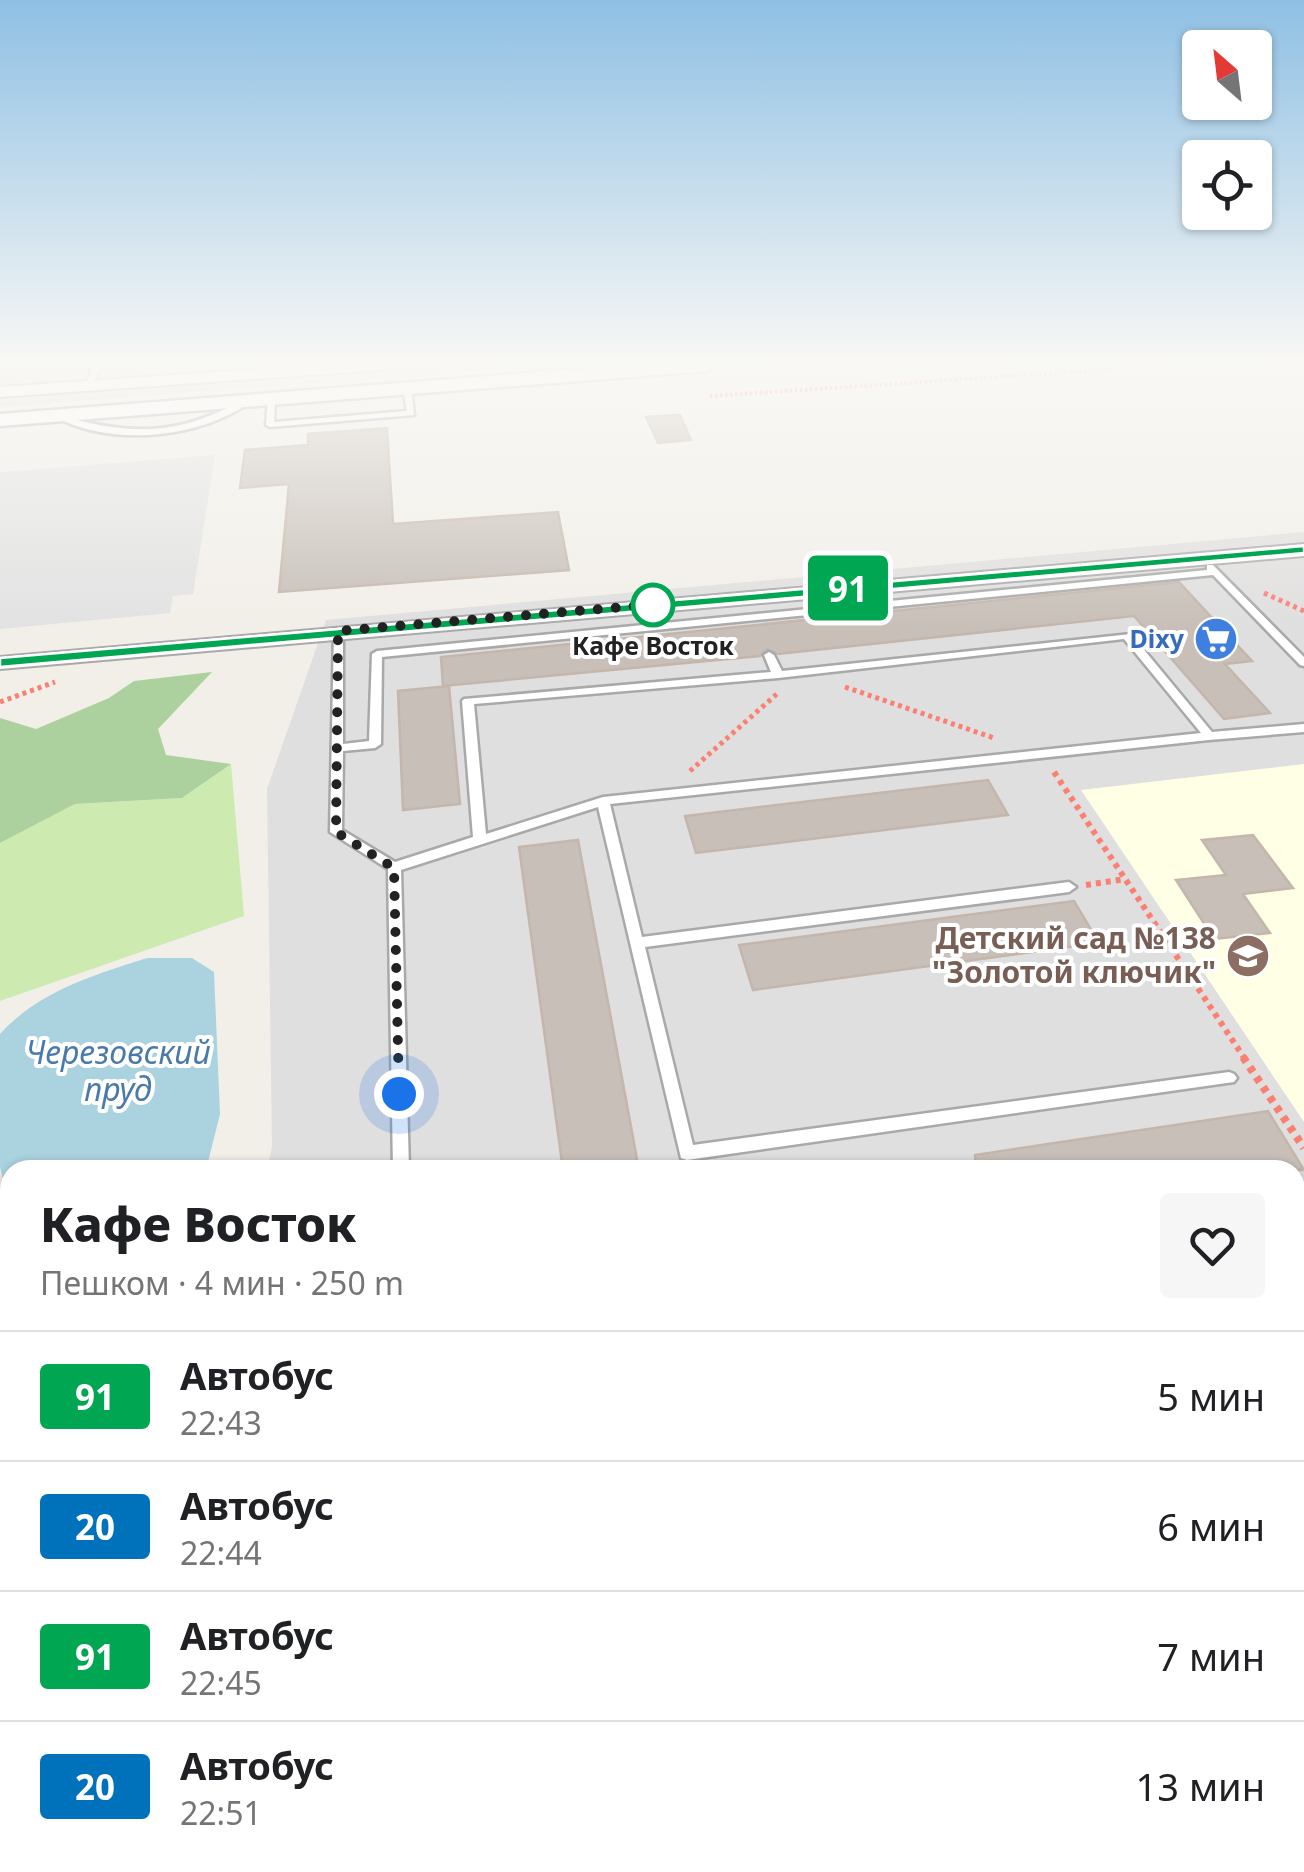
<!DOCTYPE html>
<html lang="ru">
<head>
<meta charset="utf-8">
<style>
	body { margin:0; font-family:"Noto Sans",sans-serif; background:#f6f6f6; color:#202124; height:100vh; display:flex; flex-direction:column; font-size:38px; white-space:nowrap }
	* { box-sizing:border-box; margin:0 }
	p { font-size:32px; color:#757577 }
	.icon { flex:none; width:55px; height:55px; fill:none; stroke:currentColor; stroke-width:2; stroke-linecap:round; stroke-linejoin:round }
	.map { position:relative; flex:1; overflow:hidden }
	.side { position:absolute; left:0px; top:1160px; width:1305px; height:712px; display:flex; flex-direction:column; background:#fff; border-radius:30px 30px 0 0; box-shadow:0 2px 8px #0004 }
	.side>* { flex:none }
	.badge { padding:0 20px; border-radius:8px; font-size:35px; line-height:65px }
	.needle { width:65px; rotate:332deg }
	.tools { position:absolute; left:1182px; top:30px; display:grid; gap:20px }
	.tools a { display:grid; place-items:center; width:90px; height:90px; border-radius:10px; background:#fff; box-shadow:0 2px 8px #0004; font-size:50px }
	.you { position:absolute; width:50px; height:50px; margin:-25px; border:8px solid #fff; border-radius:50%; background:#1a73e8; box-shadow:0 0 0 15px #1a73e833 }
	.map>.badge { position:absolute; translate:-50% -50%; box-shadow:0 0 0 5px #fff }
	.round { display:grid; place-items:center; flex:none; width:105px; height:105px; border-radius:10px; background:#f6f6f6 }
	.summary { display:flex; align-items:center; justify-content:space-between; height:170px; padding:0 40px }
	h1 { font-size:48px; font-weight:800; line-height:75px }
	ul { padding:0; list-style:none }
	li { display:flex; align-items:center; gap:30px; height:130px; padding:0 40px; border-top:2px solid #e0e0e0 }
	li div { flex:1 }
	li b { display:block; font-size:38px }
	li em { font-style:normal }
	li .badge { min-width:110px; font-weight:700; text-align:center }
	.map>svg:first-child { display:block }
	.residential { fill:#e0dfdf }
	.education { fill:#ffffe5 }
	.grass { fill:#cdebb0 }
	.forest { fill:#add19e }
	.pitch { fill:#88e0be }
	.parking { fill:#e2e2e2 }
	.water { fill:#aad3df }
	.building { fill:#c7bfb8; stroke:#c4b6ab; stroke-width:2.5 }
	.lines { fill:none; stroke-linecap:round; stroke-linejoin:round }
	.service-casing { stroke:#a9a9a9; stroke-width:5 }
	.minor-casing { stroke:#a9a9a9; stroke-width:4 }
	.tertiary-casing { stroke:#a9a9a9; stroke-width:5 }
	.path-far4 { stroke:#fa8072; stroke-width:4; stroke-dasharray:2.5 2.5; stroke-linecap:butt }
	.path-far3 { stroke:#fa8072; stroke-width:5; stroke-dasharray:4 4; stroke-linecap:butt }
	.path-far2 { stroke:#fa8072; stroke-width:6; stroke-dasharray:5 5; stroke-linecap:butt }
	.path-far1 { stroke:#fa8072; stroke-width:8; stroke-dasharray:6 6; stroke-linecap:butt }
	.path { stroke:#fa8072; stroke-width:10; stroke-dasharray:8 8; stroke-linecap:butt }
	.service { fill:#fff; fill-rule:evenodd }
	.minor { fill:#fff; fill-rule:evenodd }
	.tertiary { fill:#fff; fill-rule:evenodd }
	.line { fill:#00a651; stroke:#fff; stroke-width:2.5 }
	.walk { stroke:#222; stroke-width:10; stroke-dasharray:0 18 }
	.stop-dot { fill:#fff; stroke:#00a651; stroke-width:5 }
	.labels { text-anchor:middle; stroke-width:8; stroke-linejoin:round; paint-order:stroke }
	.far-shop-label { font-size:25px; font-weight:bold; fill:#366cbe; stroke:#fff; text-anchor:end }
	.far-stop-label { font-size:25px; font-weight:bold; fill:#222; stroke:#fff }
	.education-label { font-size:30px; font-weight:bold; fill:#785e54; stroke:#fff; text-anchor:end }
	.water-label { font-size:32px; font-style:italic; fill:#4a7aab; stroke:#fff }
</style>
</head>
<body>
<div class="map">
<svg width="1304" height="1872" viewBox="0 0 1304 1872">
	<rect width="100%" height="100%" fill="#f2efe9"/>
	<g class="residential">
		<path d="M 0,365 L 551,365 L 0,407 Z"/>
		<path d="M 1304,532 L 1304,1872 L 103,1872 L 108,1862 L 1295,1862 L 1295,1170 L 267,1170 L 272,1147 L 267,789 L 326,620 Z"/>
	</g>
	<g class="education">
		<path d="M 1304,764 L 1304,1122 L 1081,790 Z"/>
		<path d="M 1304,1261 L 1304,1872 L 214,1872 L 217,1862 L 1295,1862 L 1295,1262 Z"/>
	</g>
	<path class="grass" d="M 231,764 L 244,916 L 0,1001 L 0,843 L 75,804 L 182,798 Z"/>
	<path class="forest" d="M 212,672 L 158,729 L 166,755 L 231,764 L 182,798 L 75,804 L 0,843 L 0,718 L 36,729 L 109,698 L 134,681 Z"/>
	<path class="pitch" d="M 744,1862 L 746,1872 L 439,1872 L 439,1863 Z"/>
	<path class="parking" d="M 215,455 L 193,594 L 173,596 L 170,613 L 0,629 L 0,472 Z"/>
	<path class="water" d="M 147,958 L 192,958 L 214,972 L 220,1114 L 206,1170 L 10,1170 L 10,1862 L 39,1863 L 36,1872 L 0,1872 L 0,1220 L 8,1201 L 0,1167 L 0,1034 C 39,991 94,975 147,958 Z"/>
	<g class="building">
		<path d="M 680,415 L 691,440 L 658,443 L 646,417 Z"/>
		<path d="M 387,428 L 393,524 L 558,512 L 569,570 L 279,592 L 289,484 L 240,488 L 245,450 L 308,445 L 308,434 Z"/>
		<path d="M 1179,582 L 1252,661 L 1225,664 L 1270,713 L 1224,719 L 1134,616 L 778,654 L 767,649 L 760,656 L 443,686 L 441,657 Z"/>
		<path d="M 449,686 L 460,804 L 403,810 L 398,691 Z"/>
		<path d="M 988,780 L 1008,815 L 696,853 L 685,816 Z"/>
		<path d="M 1253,835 L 1293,888 L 1243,894 L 1270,933 L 1214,939 L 1176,880 L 1226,875 L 1202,840 Z"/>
		<path d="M 578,840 L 639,1170 L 563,1170 L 519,847 Z"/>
		<path d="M 1074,901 L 1099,943 L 753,990 L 739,945 Z"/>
		<path d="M 1268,1111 L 1304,1170 L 976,1170 L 975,1155 Z"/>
	</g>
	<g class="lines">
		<g class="service-casing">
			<g id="service">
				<path d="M 93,365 L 101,365 L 92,386 L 85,388 Z"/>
				<path d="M 523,365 L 573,365 L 569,367 L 527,367 Z"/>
				<path d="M 407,386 L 411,388 L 414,415 L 270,427 L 266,425 L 268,397 L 275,399 L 274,422 L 407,411 L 403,388 Z"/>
				<path d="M 245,399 L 252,401 C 199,439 113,447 55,417 L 59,415 C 131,436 178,436 245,399 Z"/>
				<path d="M 1207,565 L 1213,565 L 1304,657 L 1304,666 L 1300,665 L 1213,575 L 382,657 L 381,744 L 375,748 L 343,751 L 342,830 L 395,862 L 473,837 L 462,701 L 464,699 L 771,672 L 764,655 L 769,652 L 774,655 L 782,671 L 1131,634 L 1212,732 L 1304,724 L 1304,732 L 1209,740 L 610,804 L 642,937 L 1069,882 L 1076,887 L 1069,892 L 645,947 L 693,1145 L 1229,1072 L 1234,1074 L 1237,1078 L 1234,1082 L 687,1160 L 681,1158 L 598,807 L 401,870 L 409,1170 L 393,1170 L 388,869 L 330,832 L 334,629 L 342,629 L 343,631 L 343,744 L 369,741 L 372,654 L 377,651 L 1207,570 ZM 1124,639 L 1201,733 L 603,797 L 486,834 L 474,704 L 778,678 Z"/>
				<path d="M 1304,1219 L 1304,1235 L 1295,1237 L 1295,1221 Z"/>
				<path d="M 1295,1285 C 1304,1290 1304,1305 1304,1317 C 1291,1312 1295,1297 1295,1285 Z"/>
			</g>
		</g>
		<g class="minor-casing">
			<g id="minor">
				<path d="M 316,365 L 389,365 L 381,370 L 0,397 L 0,387 Z"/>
				<path d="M 1304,544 L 1304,556 L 0,669 L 0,657 Z"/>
			</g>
		</g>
		<g class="tertiary-casing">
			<path id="tertiary" d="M 632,365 L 717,365 L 707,371 L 0,426 L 0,414 Z"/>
		</g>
		<path class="path-far4" d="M 710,396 L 1175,365"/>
		<g class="path-far3">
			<path d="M 1264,593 L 1304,611"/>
			<path d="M 845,687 L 994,738"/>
			<path d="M 0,702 L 55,682"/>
			<path d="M 690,771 L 778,693"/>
		</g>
		<g class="path-far2">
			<path d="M 1054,772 L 1245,1059"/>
			<path d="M 1086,885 L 1125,879"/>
		</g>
		<path class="path-far1" d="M 1243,1057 L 1304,1148"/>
		<g class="path">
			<path d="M 185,1872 L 187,1862"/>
			<path d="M 504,1872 L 510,1862"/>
		</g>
		<use href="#service" class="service"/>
		<use href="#minor" class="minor"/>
		<use href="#tertiary" class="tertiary"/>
	</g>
	<linearGradient id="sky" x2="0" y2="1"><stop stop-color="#8fc0e4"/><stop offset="0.58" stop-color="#f9f8f5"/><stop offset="1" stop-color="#f9f8f5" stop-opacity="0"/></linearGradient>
	<rect width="1304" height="627" fill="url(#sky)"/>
	<path class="line" d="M 1304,546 L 1304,553 L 0,667 L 0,658 Z"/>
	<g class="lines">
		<path class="walk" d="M 399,1094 L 394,868 L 336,832 L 338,631 L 661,604 L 653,605"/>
	</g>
	<defs>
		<g id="supermarket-disc" transform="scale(2.25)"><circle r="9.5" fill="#3f7fe0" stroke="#fff"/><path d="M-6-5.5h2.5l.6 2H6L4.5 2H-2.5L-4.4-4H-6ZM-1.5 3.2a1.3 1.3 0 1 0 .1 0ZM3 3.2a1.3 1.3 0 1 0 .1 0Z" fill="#fff"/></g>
		<g id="school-disc" transform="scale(2.25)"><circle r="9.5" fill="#8d6e63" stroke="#fff"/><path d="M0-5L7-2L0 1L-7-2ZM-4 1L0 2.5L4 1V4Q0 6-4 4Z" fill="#fff"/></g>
	</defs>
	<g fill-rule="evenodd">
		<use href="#supermarket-disc" x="1216" y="639"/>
		<use href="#school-disc" x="1248" y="956"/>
	</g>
	<circle class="stop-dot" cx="653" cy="605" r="20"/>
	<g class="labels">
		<g class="far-shop-label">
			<text x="1184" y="648">Dixy</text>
		</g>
		<g class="far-stop-label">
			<text x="653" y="655">Кафе Восток</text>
		</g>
		<g class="education-label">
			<text x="1216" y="949">Детский сад №138<tspan x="1216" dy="34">"Золотой ключик"</tspan></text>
		</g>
		<g class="water-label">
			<text x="118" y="1064">Черезовский<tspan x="118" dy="37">пруд</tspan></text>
		</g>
	</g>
</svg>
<div class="tools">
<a><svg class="needle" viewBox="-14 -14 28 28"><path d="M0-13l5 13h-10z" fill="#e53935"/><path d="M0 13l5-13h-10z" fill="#757577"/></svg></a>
<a><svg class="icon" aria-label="locate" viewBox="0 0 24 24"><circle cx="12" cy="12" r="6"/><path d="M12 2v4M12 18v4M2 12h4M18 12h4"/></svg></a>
</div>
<div class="you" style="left:399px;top:1094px"></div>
<b class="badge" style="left:848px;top:588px;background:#00a651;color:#fff">91</b>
<section class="side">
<div class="summary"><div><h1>Кафе Восток</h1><p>Пешком · 4 мин · 250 m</p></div><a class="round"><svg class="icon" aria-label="heart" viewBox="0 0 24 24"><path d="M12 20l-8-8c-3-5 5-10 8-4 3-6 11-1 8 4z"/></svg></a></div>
<ul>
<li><span class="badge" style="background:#00a651;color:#fff">91</span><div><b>Автобус</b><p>22:43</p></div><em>5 мин</em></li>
<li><span class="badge" style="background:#0072bc;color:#fff">20</span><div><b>Автобус</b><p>22:44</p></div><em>6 мин</em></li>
<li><span class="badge" style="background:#00a651;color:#fff">91</span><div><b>Автобус</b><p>22:45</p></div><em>7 мин</em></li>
<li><span class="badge" style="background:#0072bc;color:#fff">20</span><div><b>Автобус</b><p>22:51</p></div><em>13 мин</em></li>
</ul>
</section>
</div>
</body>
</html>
